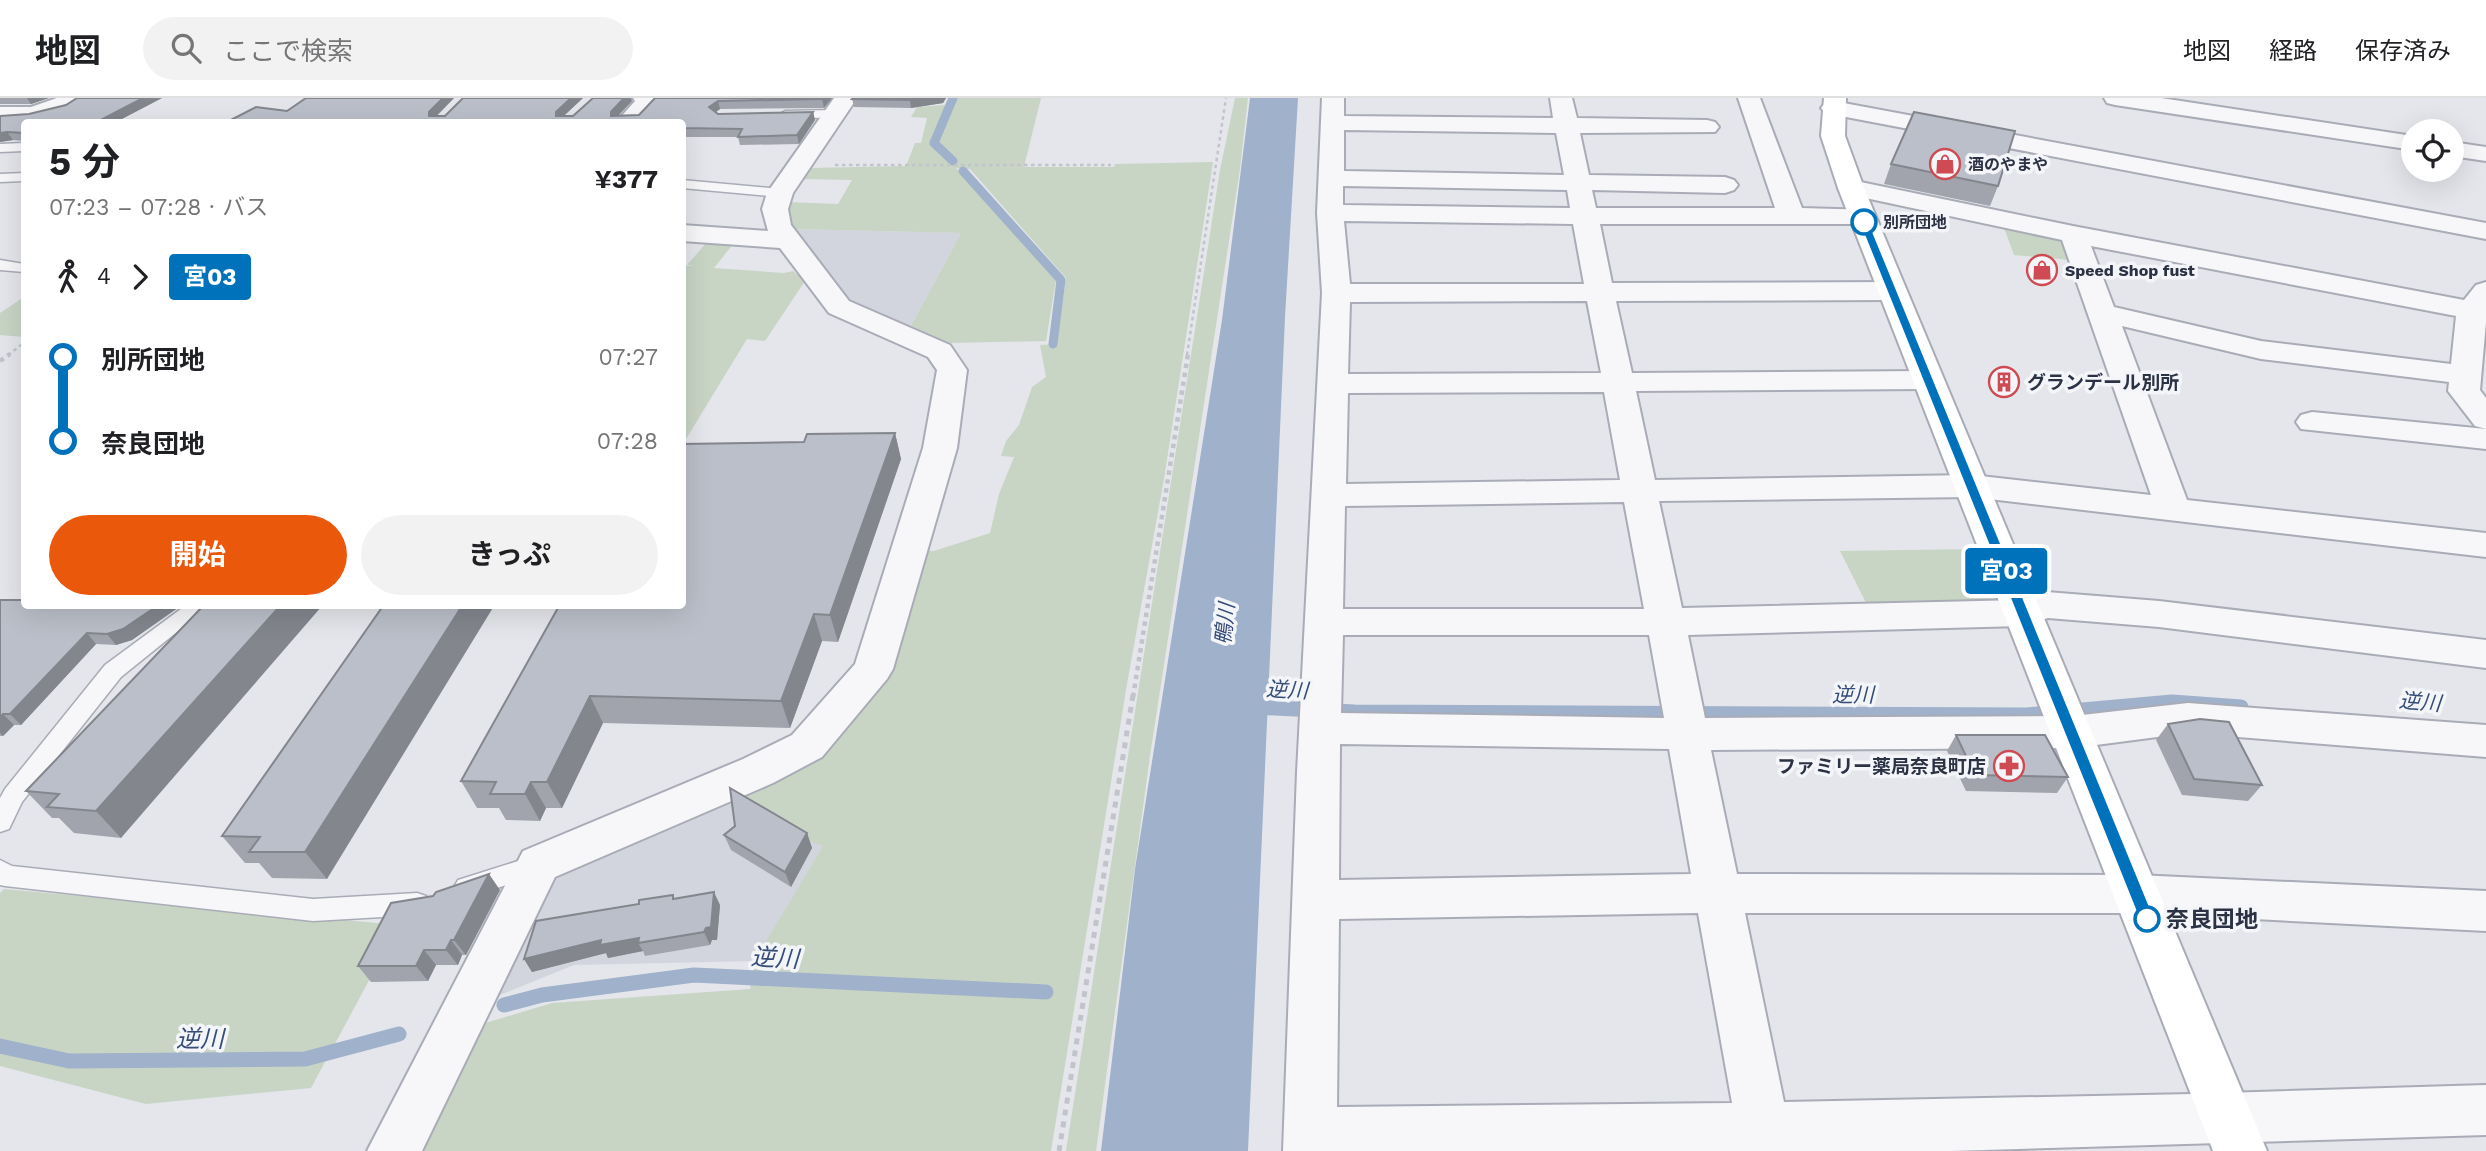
<!DOCTYPE html>
<html lang="ja">
<head>
<meta charset="utf-8">
<style>
	body { margin:0; font-family:"Work Sans","Noto Sans JP",sans-serif; background:#f2f2f2; color:#202124; height:100vh; display:flex; flex-direction:column; font-size:26px; white-space:nowrap }
	* { box-sizing:border-box; margin:0 }
	p { font-size:23px; color:#757577 }
	.icon { flex:none; width:38px; height:38px; fill:none; stroke:currentColor; stroke-width:2; stroke-linecap:round; stroke-linejoin:round }
	.map { position:relative; flex:1; overflow:hidden }
	.panel { position:absolute; left:21px; top:21px; width:665px; height:490px; display:flex; flex-direction:column; background:#fff; border-radius:7px; box-shadow:0 7px 28px #0002 }
	.panel>* { flex:none }
	.badge { padding:0 14px; border-radius:5px; font-size:24px; line-height:46px }
	.buttons { position:absolute; left:2401px; top:21px; display:grid; gap:14px }
	.buttons a { display:grid; place-items:center; width:63px; height:63px; border-radius:50%; background:#fff; box-shadow:0 7px 28px #0002; font-size:35px }
	.map>.badge { position:absolute; translate:-50% -50%; box-shadow:0 0 0 4px #fff }
	.legs { display:flex; align-items:center; gap:10px; height:77px; padding:0 28px; font-size:23px }
	.legs p { margin-inline-start:auto }
	.head { display:flex; align-items:center; justify-content:space-between; height:119px; padding:0 28px }
	h1 { font-size:38px; font-weight:700; line-height:52px }
	.cta { display:flex; gap:14px; margin-top:auto; padding:14px 28px }
	.cta a { flex:1; height:80px; border-radius:42px; background:#ea580c; color:#fff; font-size:28px; font-weight:700; line-height:80px; text-align:center }
	.cta a+a { background:#f2f2f2; color:#202124 }
	ul { padding:0 28px; list-style:none }
	li { display:flex; align-items:center; gap:24px; height:84px; font-size:26px }
	li i { display:grid; place-items:center; width:10px; height:100%; margin:0 9px; background:currentColor }
	li i::after { content:''; width:18px; height:18px; margin:-9px; border:5px solid; border-radius:50%; background:#fff }
	li p { margin-inline-start:auto }
	li:first-child i { background:linear-gradient(#0000 50%,currentColor 0) }
	li:last-child i { background:linear-gradient(currentColor 50%,#0000 0) }
	header { display:flex; align-items:center; gap:42px; box-sizing:border-box; height:98px; padding:0 35px; background:#fff; border-bottom:2px solid #e0e0e0 }
	header strong { font-size:33px }
	nav { display:flex; gap:38px; margin-inline-start:auto; font-size:24px }
	.search { width:490px; height:63px; background:#f2f2f2; display:flex; align-items:center; gap:18px; box-sizing:border-box; padding:0 24px; border-radius:38px; color:#757577; font-size:26px }
	.map>svg:first-child { display:block }
	.built { fill:#d2d5dd }
	.green { fill:#c8d5c5 }
	.water { fill:#9fb1cb }
	.lines { fill:none; stroke-linecap:round; stroke-linejoin:round }
	.stream-far1 { stroke:#9fb1cb; stroke-width:9 }
	.stream { stroke:#9fb1cb; stroke-width:15 }
	.lane-casing { stroke:#a9acb6; stroke-width:3 }
	.street-casing { stroke:#a9acb6; stroke-width:4 }
	.secondary-casing { stroke:#a9acb6; stroke-width:4 }
	.path-far2 { stroke:#c2c4cb; stroke-width:2.5; stroke-dasharray:3.5 3.5; stroke-linecap:butt }
	.path-far1 { stroke:#c2c4cb; stroke-width:4.5; stroke-dasharray:4.5 4.5; stroke-linecap:butt }
	.path { stroke:#c2c4cb; stroke-width:5; stroke-dasharray:6 6; stroke-linecap:butt }
	.lane { fill:#f7f7fa; fill-rule:evenodd }
	.street { fill:#f7f7fa; fill-rule:evenodd }
	.secondary { fill:#fff; fill-rule:evenodd }
	.wall { fill:#a1a4ad }
	.shaded-wall { fill:#83868d }
	.building { fill:#bbbfc9; stroke:#83868d; stroke-width:2 }
	.line-1 { fill:#0072bc; stroke:#fff; stroke-width:2 }
	.stop-1-dot { fill:#fff; stroke:#0072bc; stroke-width:3.5 }
	.labels { text-anchor:middle; stroke-width:7; stroke-linejoin:round; paint-order:stroke }
	.far-poi-label { font-size:16px; font-weight:bold; fill:#2b3244; stroke:#f4f5f9; text-anchor:start }
	.far-stop-label { font-size:16px; font-weight:bold; fill:#2b3244; stroke:#f4f5f9; text-anchor:start }
	.poi-label { font-size:19px; font-weight:bold; fill:#2b3244; stroke:#f4f5f9; text-anchor:start }
	.water-label { font-size:21px; font-style:italic; fill:#354d78; stroke:#f4f5f9 }
	.near-stop-label { font-size:23px; font-weight:bold; fill:#2b3244; stroke:#f4f5f9; text-anchor:start }
	.near-water-label { font-size:24px; font-style:italic; fill:#354d78; stroke:#f4f5f9 }
</style>
</head>
<body>
<header>
<strong>地図</strong>
<div class="search"><svg class="icon" aria-label="search" viewBox="0 0 24 24"><circle cx="10" cy="10" r="6"/><path d="M15 15l6 6"/></svg>ここで検索</div>
<nav><a>地図</a><a>経路</a><a>保存済み</a></nav>
</header>
<div class="map">
<svg width="2486" height="1053" viewBox="0 0 2486 1053">
	<rect width="100%" height="100%" fill="#e4e6eb"/>
	<g class="built">
		<path d="M 791,131 L 961,135 L 911,228 L 849,205 Z"/>
		<path d="M 744,697 L 810,744 L 824,747 L 755,863 L 574,867 L 485,903 L 557,773 Z"/>
	</g>
	<g class="green">
		<path d="M 949,0 L 1041,0 L 1024,69 L 1114,69 L 1115,66 L 1213,64 L 1164,381 L 1127,586 L 1051,1053 L 410,1053 L 472,929 L 552,905 L 750,891 L 756,860 L 823,748 L 811,744 L 744,697 L 808,664 L 919,452 L 934,453 L 990,435 L 999,396 L 1014,359 L 1001,358 L 1006,343 L 1019,327 L 1032,289 L 1046,279 L 1040,247 L 1057,246 L 1066,180 L 970,71 L 956,70 L 1056,182 L 1046,243 L 950,245 L 911,228 L 961,135 L 791,131 L 784,113 L 788,104 L 838,106 L 852,82 L 802,81 L 809,70 L 906,68 L 915,45 L 921,45 L 927,20 L 911,19 L 917,9 L 945,7 Z"/>
		<path d="M 1235,0 L 1248,0 L 1240,71 L 1150,658 L 1096,1053 L 1066,1053 L 1220,72 Z"/>
		<path d="M 2003,127 L 2061,140 L 2070,162 L 2014,157 Z"/>
		<path d="M 708,143 L 734,145 L 714,170 L 784,175 L 793,173 L 805,183 L 765,243 L 747,241 L 683,346 L 683,168 L 694,168 L 687,167 Z"/>
		<path d="M 24,199 L 24,239 L 0,237 L 0,215 Z"/>
		<path d="M 1975,451 L 2000,506 L 1867,507 L 1840,453 Z"/>
		<path d="M 4,791 L 399,827 L 311,990 L 146,1006 L 0,968 L 0,795 Z"/>
	</g>
	<path class="water" d="M 1250,0 L 1298,0 L 1285,219 L 1248,1053 L 1101,1053 L 1135,771 L 1222,222 Z"/>
	<g class="lines">
		<g class="stream-far1">
			<path d="M 953,0 L 934,45 L 953,63"/>
			<path d="M 963,73 L 1061,182 L 1053,246"/>
		</g>
		<g class="stream">
			<path d="M 1253,609 L 1355,614 L 2027,617 L 2172,604 L 2241,609"/>
			<path d="M 504,907 L 542,897 L 694,877 L 1046,894"/>
			<path d="M 0,948 L 69,963 L 305,961 L 399,936"/>
		</g>
		<g class="lane-casing">
			<g id="lane">
				<path d="M 834,12 L 840,16 L 839,19 L 785,21 L 779,17 L 785,13 Z"/>
				<path d="M 24,45 L 24,53 L 0,54 L 0,46 Z"/>
				<path d="M 24,75 L 24,83 L 0,84 L 0,76 Z"/>
				<path d="M 682,82 L 780,91 L 787,95 L 780,99 L 682,90 Z"/>
				<path d="M 0,162 L 24,166 L 24,174 L 0,172 Z"/>
				<path d="M 185,508 L 209,508 L 121,579 L 22,704 L 9,731 L 0,734 L 0,700 L 5,691 L 105,567 Z"/>
				<path d="M 537,757 L 546,760 L 549,767 L 546,774 L 467,800 L 458,796 L 454,789 L 458,782 Z"/>
				<path d="M 0,762 L 12,768 L 313,801 L 417,795 L 426,798 L 430,806 L 426,814 L 417,817 L 313,823 L 5,788 L 0,787 Z"/>
			</g>
		</g>
		<g class="street-casing">
			<g id="street">
				<path d="M 57,0 L 86,0 C 72,21 23,24 0,23 L 0,9 L 31,9 Z"/>
				<path d="M 633,0 L 662,0 L 640,24 L 616,24 L 635,3 Z"/>
				<path d="M 834,0 L 857,0 L 793,95 L 788,111 L 791,127 L 849,203 L 950,247 L 967,272 L 957,350 L 893,571 L 887,581 L 822,659 L 773,685 L 555,779 L 422,1053 L 367,1053 L 523,753 L 743,661 L 792,637 L 855,566 L 923,350 L 937,272 L 928,259 L 829,215 L 780,150 L 682,143 L 682,127 L 768,133 L 762,111 L 767,95 Z"/>
				<path d="M 1322,0 L 1344,0 L 1344,18 L 1553,20 L 1550,0 L 1572,0 L 1577,20 L 1707,22 L 1715,24 L 1719,29 L 1715,34 L 1580,35 L 1589,77 L 1725,79 L 1734,82 L 1738,87 L 1734,92 L 1725,95 L 1592,92 L 1596,110 L 1775,110 L 1738,0 L 1760,0 L 1802,110 L 1871,112 L 1875,118 L 1871,124 L 1862,126 L 1600,126 L 1612,185 L 1892,184 L 1902,187 L 1906,193 L 1902,199 L 1892,202 L 1616,203 L 1632,275 L 1928,273 L 1939,275 L 1944,282 L 1939,289 L 1928,291 L 1636,293 L 1655,382 L 1972,377 L 2151,397 L 2062,142 L 1842,95 L 1838,90 L 1842,85 L 1851,82 L 2073,128 L 2464,202 L 2476,187 L 2486,184 L 2486,224 L 2480,292 L 2486,300 L 2486,331 L 2475,328 L 2448,293 L 2449,284 L 2261,261 L 2122,228 L 2187,402 L 2486,435 L 2486,459 L 1972,399 L 1659,403 L 1682,510 L 2021,502 L 2047,494 L 2159,503 L 2486,542 L 2486,570 L 2159,529 L 2048,520 L 2022,528 L 1688,537 L 1705,620 L 2073,618 L 2188,605 L 2486,627 L 2486,659 L 2188,635 L 2073,650 L 1711,652 L 1737,776 L 2137,777 L 2486,793 L 2486,833 L 2137,815 L 1745,815 L 1784,1004 L 2192,996 L 2486,987 L 2486,1037 L 1952,1053 L 1283,1053 L 1297,674 L 1322,195 L 1317,115 ZM 1344,32 L 1556,35 L 1564,77 L 1344,73 ZM 1343,88 L 1567,92 L 1570,110 L 1343,107 ZM 1344,123 L 1573,126 L 1584,186 L 1350,186 ZM 2091,148 L 2456,218 L 2451,266 L 2261,243 L 2114,209 ZM 1587,203 L 1601,275 L 1348,276 L 1350,204 ZM 1604,294 L 1620,382 L 1346,386 L 1348,295 ZM 1624,404 L 1644,511 L 1343,511 L 1345,408 ZM 1343,537 L 1649,537 L 1664,620 L 1341,615 ZM 1340,646 L 1669,651 L 1691,776 L 1339,782 ZM 1698,815 L 1732,1005 L 1337,1009 L 1339,821 Z"/>
				<path d="M 2104,0 L 2161,0 L 2413,38 L 2413,52 L 2115,7 L 2107,5 Z"/>
				<path d="M 1833,3 L 2486,125 L 2486,141 L 1825,15 L 1821,10 L 1825,5 Z"/>
				<path d="M 2452,44 L 2486,49 L 2486,63 L 2452,58 Z"/>
				<path d="M 2312,314 L 2486,331 L 2486,351 L 2301,331 L 2296,324 L 2301,317 Z"/>
			</g>
		</g>
		<g class="secondary-casing">
			<path id="secondary" d="M 1824,0 L 1846,0 L 1845,38 L 1864,90 L 2267,1053 L 2213,1053 L 1838,90 L 1821,38 Z"/>
		</g>
		<g class="path-far2">
			<path d="M 835,67 L 1111,67"/>
			<path d="M 8,257 L 24,245"/>
			<path d="M 1187,257 L 1226,0"/>
		</g>
		<g class="path-far1">
			<path d="M 0,263 L 10,256"/>
			<path d="M 1133,599 L 1188,256"/>
		</g>
		<path class="path" d="M 1059,1053 L 1133,597"/>
		<use href="#lane" class="lane"/>
		<use href="#street" class="street"/>
		<use href="#secondary" class="secondary"/>
	</g>
	<g class="wall">
		<path d="M 0,0 L 49,0 L 31,6 L 0,6 Z"/>
		<path d="M 77,0 L 162,0 L 116,24 L 24,24 L 24,43 L 13,42 L 0,44 L 0,18 L 29,16 L 66,7 Z"/>
		<path d="M 306,0 L 454,0 L 437,18 L 445,18 L 463,0 L 583,0 L 564,18 L 573,18 L 593,0 L 631,0 L 632,3 L 618,18 L 639,17 L 655,0 L 832,0 L 824,10 L 720,11 L 716,14 L 718,16 L 813,14 L 815,22 L 799,46 L 740,47 L 738,39 L 682,39 L 682,24 L 227,24 L 256,9 L 287,13 Z"/>
		<path d="M 946,0 L 943,5 L 911,10 L 854,9 L 852,1 Z"/>
		<path d="M 1891,66 L 1998,88 L 1990,108 L 1884,86 Z"/>
		<path d="M 895,335 L 901,361 L 838,544 L 822,543 L 790,630 L 603,625 L 562,710 L 546,710 L 540,723 L 506,722 L 499,710 L 477,710 L 461,683 L 804,344 Z"/>
		<path d="M 0,503 L 24,508 L 178,508 L 179,509 L 132,542 L 116,547 L 96,546 L 21,627 L 14,627 L 3,638 L 0,638 Z"/>
		<path d="M 203,508 L 121,740 L 74,735 L 59,720 L 52,720 L 26,693 Z"/>
		<path d="M 383,508 L 327,781 L 272,780 L 259,765 L 245,765 L 222,738 Z"/>
		<path d="M 2168,626 L 2262,687 L 2248,703 L 2182,697 L 2156,642 Z"/>
		<path d="M 1956,637 L 2068,679 L 2057,695 L 1966,693 L 1947,653 Z"/>
		<path d="M 807,735 L 812,750 L 791,789 L 731,752 L 724,737 Z"/>
		<path d="M 500,792 L 466,857 L 462,857 L 458,867 L 436,867 L 428,883 L 371,884 L 358,868 Z"/>
		<path d="M 675,801 L 720,807 L 717,842 L 712,842 L 710,847 L 645,858 L 643,853 L 608,860 L 606,855 L 532,874 L 524,861 Z"/>
	</g>
	<g class="shaded-wall">
		<path d="M 27,0 L 49,0 L 31,6 Z"/>
		<path d="M 143,0 L 162,0 L 116,24 L 97,24 Z"/>
		<path d="M 443,0 L 454,0 L 432,22 L 429,18 L 429,14 Z"/>
		<path d="M 571,0 L 583,0 L 559,22 L 556,18 L 556,14 Z"/>
		<path d="M 624,0 L 631,0 L 632,3 L 614,22 L 611,18 L 611,14 Z"/>
		<path d="M 823,0 L 832,0 L 824,10 L 822,1 Z"/>
		<path d="M 921,0 L 946,0 L 943,5 L 911,10 L 910,2 Z"/>
		<path d="M 718,3 L 720,11 L 712,17 L 709,9 Z"/>
		<path d="M 813,14 L 815,22 L 799,46 L 797,37 Z"/>
		<path d="M 7,34 L 13,42 L 0,44 L 0,35 Z"/>
		<path d="M 895,335 L 901,361 L 838,544 L 830,517 Z"/>
		<path d="M 157,508 L 178,508 L 179,509 L 132,542 L 116,547 L 107,536 Z"/>
		<path d="M 280,508 L 322,508 L 121,740 L 96,713 Z"/>
		<path d="M 462,508 L 494,508 L 327,781 L 305,754 Z"/>
		<path d="M 814,516 L 822,543 L 790,630 L 781,603 Z"/>
		<path d="M 87,535 L 96,546 L 21,627 L 10,616 Z"/>
		<path d="M 590,598 L 603,625 L 562,710 L 547,684 Z"/>
		<path d="M 3,616 L 14,627 L 3,638 L 0,635 L 0,619 Z"/>
		<path d="M 531,684 L 546,710 L 540,723 L 525,696 Z"/>
		<path d="M 807,735 L 812,750 L 791,789 L 785,774 Z"/>
		<path d="M 489,776 L 500,792 L 466,857 L 454,842 Z"/>
		<path d="M 714,794 L 720,807 L 717,842 L 712,842 L 710,847 L 704,834 Z"/>
		<path d="M 639,840 L 638,845 L 643,853 L 608,860 L 606,855 L 532,874 L 524,861 L 601,842 Z"/>
		<path d="M 451,842 L 462,857 L 458,867 L 446,852 Z"/>
		<path d="M 424,852 L 436,867 L 428,883 L 416,868 Z"/>
	</g>
	<g class="building">
		<path d="M 77,0 L 143,0 L 97,24 L 24,24 L 24,35 L 7,34 L 0,35 L 0,18 L 29,16 L 66,7 Z"/>
		<path d="M 306,0 L 443,0 L 429,14 L 429,18 L 445,18 L 463,0 L 571,0 L 556,14 L 556,18 L 573,18 L 593,0 L 624,0 L 611,14 L 611,18 L 639,17 L 655,0 L 823,0 L 822,1 L 718,3 L 709,9 L 718,16 L 813,14 L 797,37 L 738,39 L 742,31 L 682,30 L 682,24 L 227,24 L 256,9 L 287,13 Z"/>
		<path d="M 853,0 L 921,0 L 910,2 L 852,1 Z"/>
		<path d="M 1914,14 L 2015,33 L 1998,88 L 1891,66 Z"/>
		<path d="M 895,335 L 830,517 L 814,516 L 781,603 L 590,598 L 547,684 L 531,684 L 525,696 L 490,696 L 496,684 L 461,683 L 559,508 L 682,508 L 682,346 L 804,344 L 807,336 Z"/>
		<path d="M 0,502 L 24,502 L 24,508 L 157,508 L 123,531 L 107,536 L 87,535 L 10,616 L 3,616 L 0,619 Z"/>
		<path d="M 203,508 L 280,508 L 96,713 L 47,709 L 59,696 L 26,693 Z"/>
		<path d="M 383,508 L 462,508 L 305,754 L 249,754 L 260,739 L 222,738 Z"/>
		<path d="M 2200,621 L 2229,624 L 2262,687 L 2194,681 L 2168,626 Z"/>
		<path d="M 1956,637 L 2045,637 L 2068,679 L 1975,677 Z"/>
		<path d="M 730,690 L 807,735 L 785,774 L 724,737 L 735,728 Z"/>
		<path d="M 489,776 L 454,842 L 451,842 L 446,852 L 424,852 L 416,868 L 358,868 L 391,805 L 433,798 L 436,794 Z"/>
		<path d="M 714,794 L 711,829 L 706,830 L 704,834 L 638,845 L 639,840 L 600,847 L 601,842 L 524,861 L 536,823 L 639,806 L 639,802 L 673,797 L 673,801 Z"/>
	</g>
	<path class="line-1" d="M 1864,122 L 1869,124 L 2155,821 L 2153,826 L 2141,826 L 2139,821 L 1859,124 Z"/>
	<defs>
		<g id="shop-ring" transform="scale(1.575)"><circle r="9.5" fill="#f4f5f9" stroke="#ce4b54" stroke-width="1.5"/><path d="M-5-2.5h2.3a2.7 3.5 0 0 1 5.4 0H5L5.5 6h-11ZM-1.5-2.5h3a1.5 2.3 0 0 0-3 0Z" fill="#ce4b54"/></g>
		<g id="building-ring" transform="scale(1.575)"><circle r="9.5" fill="#f4f5f9" stroke="#ce4b54" stroke-width="1.5"/><path d="M-4-6H4V6H1V3H-1V6H-4ZM-2.5-4.3h1.7v1.8h-1.7ZM.8-4.3h1.7v1.8H.8ZM-2.5-1h1.7V.8h-1.7ZM.8-1h1.7V.8H.8Z" fill="#ce4b54"/></g>
		<g id="pharmacy-ring" transform="scale(1.575)"><circle r="9.5" fill="#f4f5f9" stroke="#ce4b54" stroke-width="1.5"/><path d="M-2-6h4v4h4v4h-4v4h-4v-4h-4v-4h4Z" fill="#ce4b54"/></g>
	</defs>
	<g fill-rule="evenodd">
		<use href="#shop-ring" x="1945" y="66"/>
		<use href="#shop-ring" x="2042" y="172"/>
		<use href="#building-ring" x="2004" y="284"/>
		<use href="#pharmacy-ring" x="2009" y="668"/>
	</g>
	<g class="stop-1-dot">
		<circle cx="1864" cy="124" r="12"/>
		<circle cx="2147" cy="821" r="12"/>
	</g>
	<g class="labels">
		<g class="far-poi-label">
			<text x="1968" y="72">酒のやまや</text>
			<text x="2065" y="178">Speed Shop fust</text>
		</g>
		<g class="far-stop-label">
			<text x="1883" y="130">別所団地</text>
		</g>
		<g class="poi-label">
			<text x="2027" y="291">グランデール別所</text>
			<text x="1986" y="675" text-anchor="end">ファミリー薬局奈良町店</text>
		</g>
		<g class="water-label">
			<text transform="translate(1225 526) rotate(-84)" y="7">鴨川</text>
			<text transform="translate(1287 592) rotate(3)" y="7">逆川</text>
			<text x="1853" y="604">逆川</text>
			<text transform="translate(2420 604) rotate(5)" y="7">逆川</text>
		</g>
		<g class="near-stop-label">
			<text x="2166" y="829">奈良団地</text>
		</g>
		<g class="near-water-label">
			<text transform="translate(775 860) rotate(3)" y="8">逆川</text>
			<text x="200" y="949">逆川</text>
		</g>
	</g>
</svg>
<div class="buttons">
<a><svg class="icon" aria-label="locate" viewBox="0 0 24 24"><circle cx="12" cy="12" r="6"/><path d="M12 2v4M12 18v4M2 12h4M18 12h4"/></svg></a>
</div>
<b class="badge" style="left:2006px;top:473px;background:#0072bc;color:#fff">宮03</b>
<section class="panel">
<div class="head"><div><h1>5 分</h1><p>07:23 – 07:28 · バス</p></div><b>¥377</b></div>
<div class="legs"><svg class="icon" aria-label="walk" viewBox="0 0 24 24"><circle cx="13" cy="4" r="2"/><path d="M13 8l-2 6 4 7M11 14l-3 7M7 12l3-4h3l4 4"/></svg>4<svg class="icon" aria-label="forward" viewBox="0 0 24 24"><path d="M9 5l7 7-7 7"/></svg><b class="badge" style="background:#0072bc;color:#fff">宮03</b></div>
<ul>
<li><i style="color:#0072bc"></i><b>別所団地</b><p>07:27</p></li>
<li><i style="color:#0072bc"></i><b>奈良団地</b><p>07:28</p></li>
</ul>
<div class="cta"><a>開始</a><a>きっぷ</a></div>
</section>
</div>
</body>
</html>
